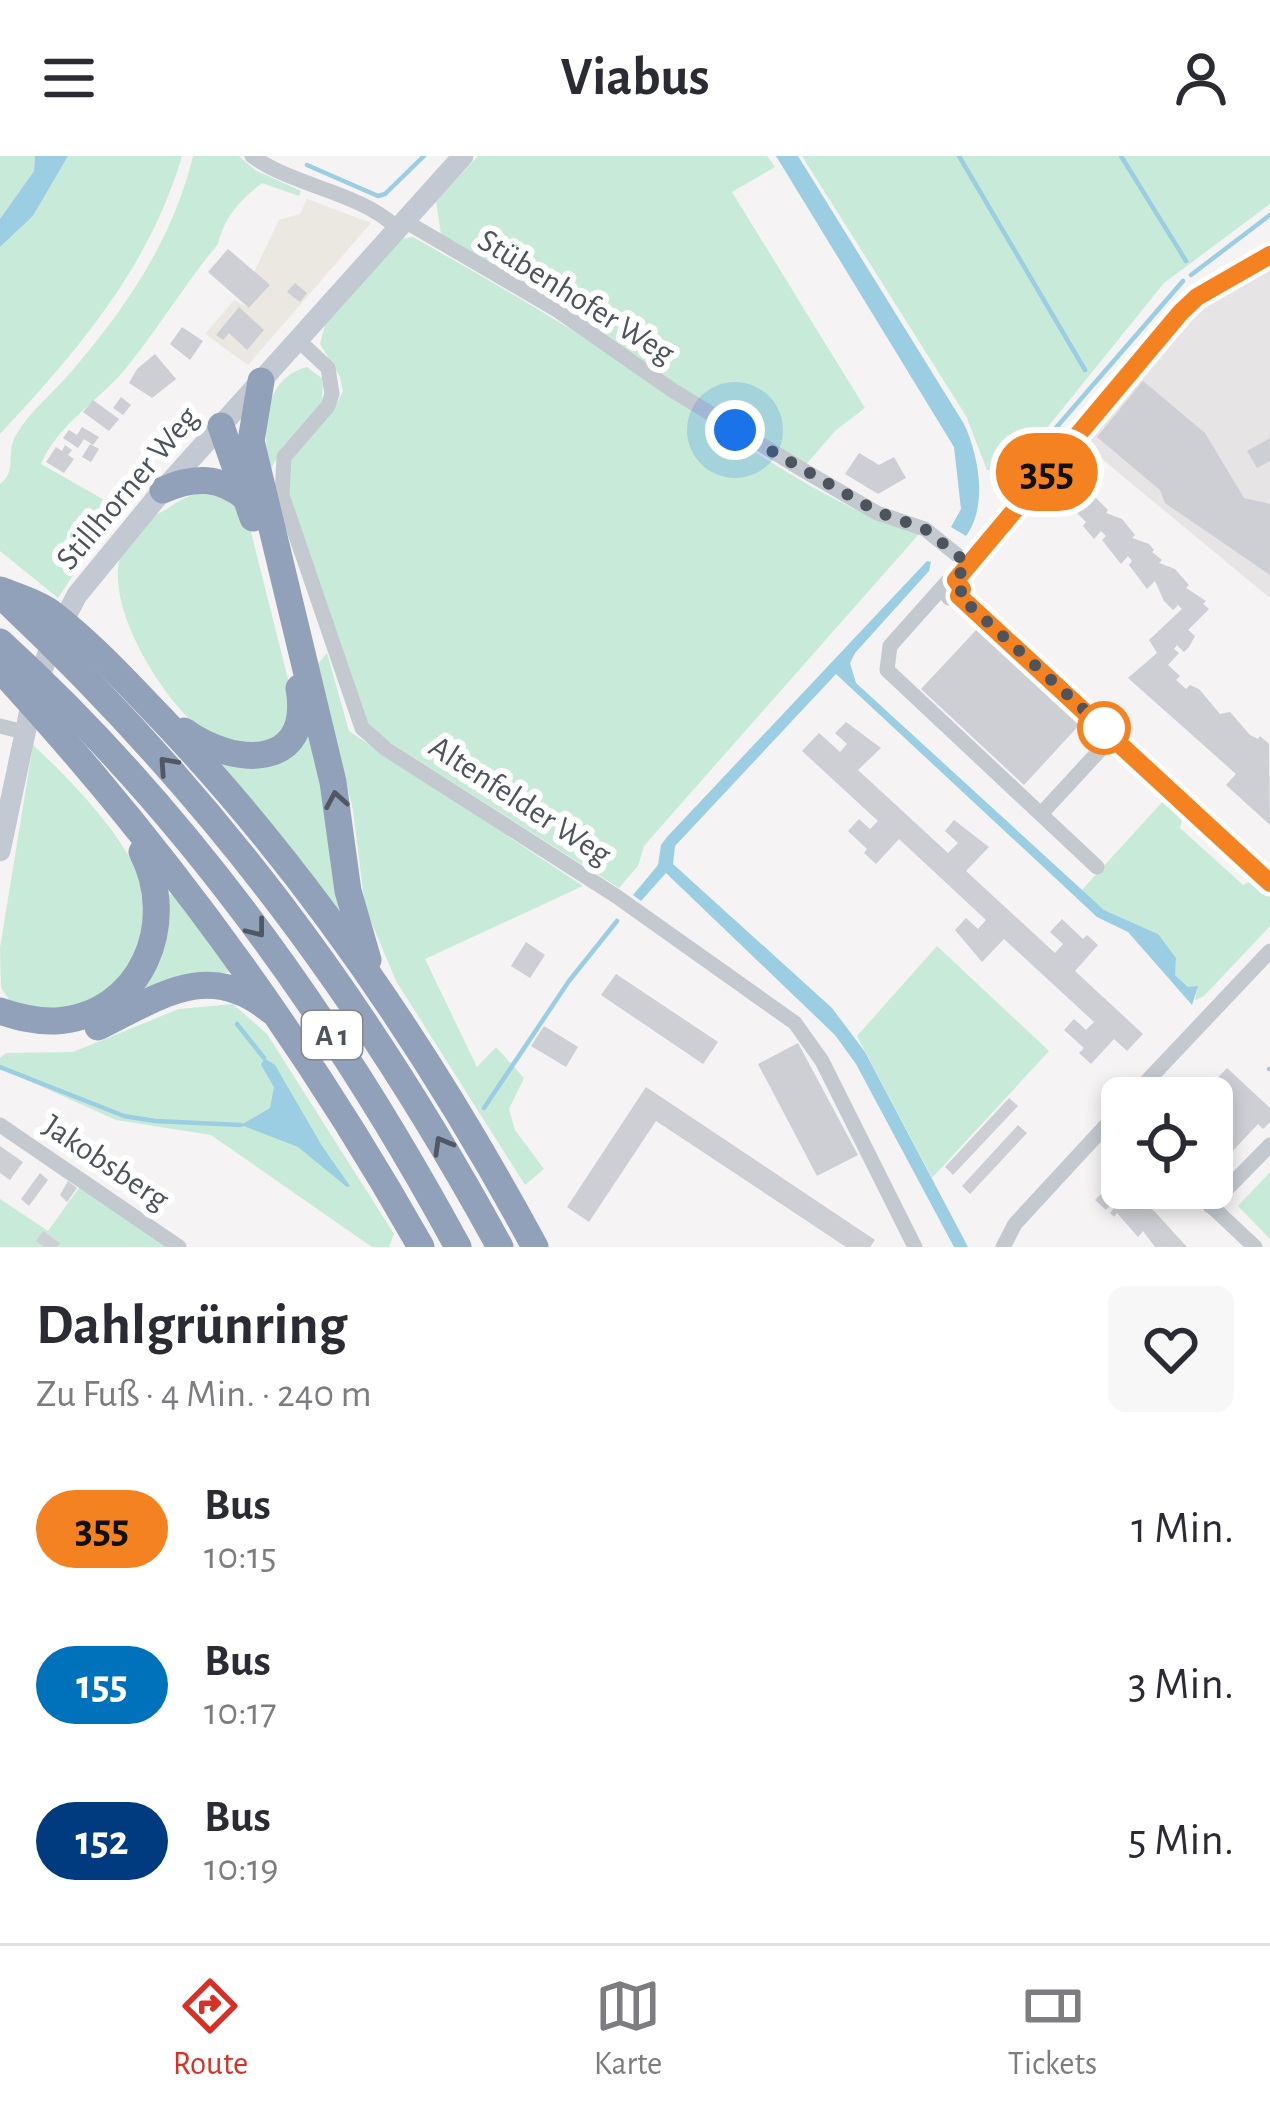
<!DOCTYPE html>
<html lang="de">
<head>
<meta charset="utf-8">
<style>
	body { margin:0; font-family:"Alegreya Sans",sans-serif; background:#f7f7f7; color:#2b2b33; height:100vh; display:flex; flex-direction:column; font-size:45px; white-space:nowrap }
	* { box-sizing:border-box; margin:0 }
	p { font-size:39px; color:#7c7c81 }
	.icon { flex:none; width:66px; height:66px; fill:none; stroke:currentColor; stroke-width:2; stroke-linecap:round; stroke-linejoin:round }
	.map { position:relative; height:1091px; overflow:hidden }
	.side { display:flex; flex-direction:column; background:#fff; flex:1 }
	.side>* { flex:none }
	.badge { padding:0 24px; border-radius:39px; font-size:42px; line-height:78px }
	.controls { position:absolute; left:1101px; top:921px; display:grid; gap:24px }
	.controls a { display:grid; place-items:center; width:132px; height:132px; border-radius:18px; background:#fff; box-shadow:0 6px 18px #0003; font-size:60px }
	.you { position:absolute; width:60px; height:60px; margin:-30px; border:9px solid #fff; border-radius:50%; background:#1a73e8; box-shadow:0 0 0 18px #1a73e833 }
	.map>.badge { position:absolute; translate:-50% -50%; box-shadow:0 0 0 6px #fff }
	.round { display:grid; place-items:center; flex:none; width:126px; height:126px; border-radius:18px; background:#f7f7f7 }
	.head { display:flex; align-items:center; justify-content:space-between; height:204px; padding:0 36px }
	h1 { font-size:57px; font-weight:700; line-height:90px }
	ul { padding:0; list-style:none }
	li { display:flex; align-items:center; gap:36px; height:156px; padding:0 36px }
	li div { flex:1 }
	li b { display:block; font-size:45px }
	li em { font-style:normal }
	li .badge { min-width:132px; font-weight:700; text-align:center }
	header { display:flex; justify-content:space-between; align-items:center; height:156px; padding:0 36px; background:#fff; font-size:54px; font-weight:700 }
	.tab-bar { display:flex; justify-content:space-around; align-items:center; height:168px; border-top:3px solid #e1e1e2; background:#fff; font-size:33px; color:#7c7c81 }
	.tab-bar a { display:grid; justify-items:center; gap:6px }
	.tab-bar .active { color:#d93025 }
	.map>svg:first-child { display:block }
	.commercial { fill:#eae8e1 }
	.education { fill:#e6e4e4 }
	.green { fill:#c8ebd9 }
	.water { fill:#9bcde3 }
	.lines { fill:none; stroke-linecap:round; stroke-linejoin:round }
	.stream { stroke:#9bcde3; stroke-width:4.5 }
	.building { fill:#cdcfd4 }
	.street { stroke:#c3c9cf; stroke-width:15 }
	.secondary { stroke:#c3c9d3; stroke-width:21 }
	.highway { stroke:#91a1ba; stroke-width:27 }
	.oneway { stroke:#505863 }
	.line-casing { stroke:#fff; stroke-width:27 }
	.line { stroke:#f58220; stroke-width:18 }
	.walk { stroke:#4d545e; stroke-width:12; stroke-dasharray:0 21.6 }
	.stop-dot { fill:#fff; stroke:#f58220; stroke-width:6 }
	.labels { text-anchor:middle; stroke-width:12; stroke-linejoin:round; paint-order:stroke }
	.shield { fill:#fff; stroke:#82878e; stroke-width:3 }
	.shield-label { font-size:30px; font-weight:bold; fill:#4d545e }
	.street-label { font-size:33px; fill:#4d545e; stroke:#fff }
</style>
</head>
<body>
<header><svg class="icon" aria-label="menu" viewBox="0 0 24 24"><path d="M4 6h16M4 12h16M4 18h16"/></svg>Viabus<svg class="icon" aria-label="person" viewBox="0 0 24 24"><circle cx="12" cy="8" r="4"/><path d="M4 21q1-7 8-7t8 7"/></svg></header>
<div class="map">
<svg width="1270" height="1091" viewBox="0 0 1270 1091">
	<rect width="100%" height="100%" fill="#f5f3f3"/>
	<path class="commercial" d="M 307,43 L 371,67 L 248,209 L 205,178 L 234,144 L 250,152 L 269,130 L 254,116 L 279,64 L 300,58 Z"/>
	<path class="education" d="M 1270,112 L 1270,442 L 1084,288 L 1204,151 Z"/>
	<g class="green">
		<path d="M 0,0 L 35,0 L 34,15 L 0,63 Z"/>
		<path d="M 68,0 L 182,0 C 149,112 78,194 0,278 L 0,91 L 33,60 Z"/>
		<path d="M 193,0 L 239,0 L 255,14 L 301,35 L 299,40 L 262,27 C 238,46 225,61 218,88 C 184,129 156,176 122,217 C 95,247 58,269 41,308 L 122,354 L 101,380 L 92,374 C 84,386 72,397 64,407 L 75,416 L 58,442 L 0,395 L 0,328 C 18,315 5,297 16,279 C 29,256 54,236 71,216 C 126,152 173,83 193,0 Z"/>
		<path d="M 478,0 L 767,0 L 775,11 L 732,36 L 865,252 L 836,274 L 803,312 L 442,85 L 436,45 Z"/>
		<path d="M 802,0 L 1270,0 L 1270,48 L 1164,127 L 1013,314 L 987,314 L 966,260 Z"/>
		<path d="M 413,81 C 491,125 567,169 641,219 C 730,278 816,346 919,378 L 672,658 L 644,690 L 638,710 L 619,732 L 389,586 L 366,567 L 289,338 L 290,304 L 336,249 L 343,235 L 340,221 L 320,188 L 325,169 L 400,83 Z"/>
		<path d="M 307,211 L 323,223 L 322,246 L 284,289 L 270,314 C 263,277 261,223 307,211 Z"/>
		<path d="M 207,336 C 229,342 239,352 250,372 L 294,547 L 289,570 L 260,594 C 243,589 220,587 206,577 C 164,548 103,449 121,398 C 125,384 140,372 149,360 C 168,358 177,339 207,336 Z"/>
		<path d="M 327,497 L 349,575 L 583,730 L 425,803 L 477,911 L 496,891 L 524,922 L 509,953 L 515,974 L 544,1013 L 525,1029 L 396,825 L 365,751 L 353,654 L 317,509 Z"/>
		<path d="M 311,556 L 343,763 L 214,601 L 234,608 Z"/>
		<path d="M 33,589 C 65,618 123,678 137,718 C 156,773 128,844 65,852 C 45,855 29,850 10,845 L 1,832 L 0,792 Z"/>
		<path d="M 1165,643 L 1183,660 L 1180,672 L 1243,729 L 1255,723 L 1270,737 L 1270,770 L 1204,840 L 1195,844 L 1197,831 L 1188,831 L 1175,819 L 1158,778 L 1104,754 L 1081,735 Z"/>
		<path d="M 177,737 L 241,817 C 206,814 176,824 143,835 L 165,740 Z"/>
		<path d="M 937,790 L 1049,895 L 932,1022 L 857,880 Z"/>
		<path d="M 233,848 L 267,878 L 394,1078 L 389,1091 L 372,1091 L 211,979 L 116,964 L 0,912 L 0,902 L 6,897 L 73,896 L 179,853 Z"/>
		<path d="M 1270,1016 L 1270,1083 L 1238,1050 Z"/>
		<path d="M 81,1029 L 170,1091 L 0,1091 L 0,1043 L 48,1075 Z"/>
	</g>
	<g class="water">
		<path d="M 35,0 L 68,0 L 33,60 L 0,91 L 0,63 L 34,15 Z"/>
		<path d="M 776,0 L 798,0 L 964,268 C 979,300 988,350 966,380 L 951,371 L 961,353 L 954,291 Z"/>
		<path d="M 927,405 L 931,406 L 929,415 L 855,497 L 850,507 L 856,527 L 1104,754 L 1158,778 L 1176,802 L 1175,819 L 1188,831 L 1198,830 L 1192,849 L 1128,776 L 1097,761 L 836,518 L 675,690 L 673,708 L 832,852 L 865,896 L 968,1091 L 954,1091 L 856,908 L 835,879 L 666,717 L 641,745 L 633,739 L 658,709 L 661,689 L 667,681 Z"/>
		<path d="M 264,902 L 275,909 L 322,990 L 350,1030 L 347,1031 L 298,991 L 241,969 L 270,952 L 274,931 L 261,909 Z"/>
	</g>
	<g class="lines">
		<g class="stream">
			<path d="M 959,0 L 1085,214"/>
			<path d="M 1121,0 L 1186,105"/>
			<path d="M 307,9 L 378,40 L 385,38 L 424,0"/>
			<path d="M 1191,119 L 1270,59"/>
			<path d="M 1016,318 L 1183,125"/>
			<path d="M 237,868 L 264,902"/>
			<path d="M 0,911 L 124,960 L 155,965 L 241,969"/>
			<path d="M 1269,913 L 1270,913"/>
			<path d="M 484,952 L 569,825 L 617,765"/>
		</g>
	</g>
	<g class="building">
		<path d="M 228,93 L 270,129 L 249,152 L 208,116 Z"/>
		<path d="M 295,127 L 307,137 L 300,146 L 287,136 Z"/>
		<path d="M 239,151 L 264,174 L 247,194 L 229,177 L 223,184 L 216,179 Z"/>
		<path d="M 182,171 L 203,185 L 190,204 L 170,188 Z"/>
		<path d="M 155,198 L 176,223 L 152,242 L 129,227 L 137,213 Z"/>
		<path d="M 1143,225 L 1205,277 L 1244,342 L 1270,348 L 1270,419 L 1165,347 L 1160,334 L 1097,281 Z"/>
		<path d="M 121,241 L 131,249 L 123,259 L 113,252 Z"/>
		<path d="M 93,244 L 119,263 L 109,275 L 83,256 Z"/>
		<path d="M 82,271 L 99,281 L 93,289 L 84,283 L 78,292 L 63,282 L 69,274 L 77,279 Z"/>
		<path d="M 1270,282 L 1270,305 L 1257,312 L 1247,295 Z"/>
		<path d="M 90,288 L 99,293 L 91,306 L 82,301 Z"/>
		<path d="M 65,289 L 72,294 L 68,299 L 74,303 L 64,317 L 46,306 L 56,291 L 62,295 Z"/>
		<path d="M 859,297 L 879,309 L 894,301 L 906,322 L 878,338 L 845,318 Z"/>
		<path d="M 1080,317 L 1085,323 L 1085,331 L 1108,354 L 1106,357 L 1122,363 L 1135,379 L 1132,382 L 1149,388 L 1154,394 L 1152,396 L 1162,404 L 1159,407 L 1175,413 L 1189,429 L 1186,432 L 1206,445 L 1203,448 L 1209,453 L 1188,474 L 1195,480 L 1189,491 L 1184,496 L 1177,489 L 1174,493 L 1179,497 L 1168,509 L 1180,520 L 1176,524 L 1186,533 L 1190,529 L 1199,533 L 1220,558 L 1230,556 L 1250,579 L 1258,583 L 1260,580 L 1269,588 L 1270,669 L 1226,629 L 1236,618 L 1128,522 L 1157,497 L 1149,484 L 1182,453 L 1178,449 L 1173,454 L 1164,445 L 1155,425 L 1147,433 L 1129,409 L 1132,405 L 1128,400 L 1121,408 L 1102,384 L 1106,380 L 1101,375 L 1094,383 L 1083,370 L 1086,366 L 1077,357 L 1079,355 L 1073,349 L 1066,357 L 1051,340 Z"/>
		<path d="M 979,471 L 1082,566 L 1024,629 L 921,533 Z"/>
		<path d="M 846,566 L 881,592 L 858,614 L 948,697 L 958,687 L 945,675 L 954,664 L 989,691 L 966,715 L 1055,797 L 1063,788 L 1050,776 L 1062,763 L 1083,783 L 1087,779 L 1098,789 L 1075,815 L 1143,878 L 1127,895 L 1114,883 L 1091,908 L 1079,897 L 1084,892 L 1064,874 L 1074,863 L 1086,874 L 1094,866 L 1004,783 L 982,806 L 955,774 L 966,762 L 978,773 L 986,764 L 899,683 L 876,708 L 864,697 L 867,693 L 848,675 L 859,663 L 870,673 L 878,665 L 802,595 L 819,577 L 840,596 L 847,588 L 835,577 Z"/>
		<path d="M 526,786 L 545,799 L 530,822 L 511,810 Z"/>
		<path d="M 616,818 L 718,886 L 703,908 L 601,839 Z"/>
		<path d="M 544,870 L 578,891 L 566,911 L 531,890 Z"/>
		<path d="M 798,887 L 858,999 L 817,1020 L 758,908 Z"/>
		<path d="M 1227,912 L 1270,952 L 1270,966 L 1263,973 L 1258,968 L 1212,1017 L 1212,942 L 1199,942 Z"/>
		<path d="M 646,931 L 875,1084 L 870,1091 L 846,1091 L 656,965 L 589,1066 L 567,1051 Z"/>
		<path d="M 1009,942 L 1018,950 L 953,1019 L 945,1011 Z"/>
		<path d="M 1018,969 L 1027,977 L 970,1038 L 962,1030 Z"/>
		<path d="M 0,990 L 23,1006 L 10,1024 L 0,1017 Z"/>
		<path d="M 40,1017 L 48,1024 L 29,1050 L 21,1043 Z"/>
		<path d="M 1120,1020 L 1122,1032 L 1154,1055 L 1187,1091 L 1155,1091 L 1143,1075 L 1138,1081 L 1117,1057 L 1114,1061 L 1110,1057 L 1115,1051 L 1111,1048 L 1106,1054 L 1095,1044 Z"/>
		<path d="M 68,1025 L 77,1032 L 67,1046 L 60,1039 Z"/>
		<path d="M 43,1075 L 60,1087 L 57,1091 L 44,1091 L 36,1085 Z"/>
	</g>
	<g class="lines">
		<g class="street">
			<path d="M 252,0 C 295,31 357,35 396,71"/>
			<path d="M 403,64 L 557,154 L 672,234 L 803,314 L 877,357 L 925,373 L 967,407"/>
			<path d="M 297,183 L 328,212 L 332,238 L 328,250 L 284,301 L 282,339 L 362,572 L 386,593 L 616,740 L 795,867 L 822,905 L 915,1091"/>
			<path d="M 956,425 L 1181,156 L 1197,141 L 1270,99"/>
			<path d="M 947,426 L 890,490 L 887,514 L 1097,711"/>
			<path d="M 943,434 L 949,442 L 959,439 L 1270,727"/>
			<path d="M 0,570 L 24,576"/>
			<path d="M 1041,658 L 1113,580"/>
			<path d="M 1131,942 L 1270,795"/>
			<path d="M 0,969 L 179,1091"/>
			<path d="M 1192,1032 L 1255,1091"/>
			<path d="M 1210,1050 L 1270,989"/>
			<path d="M 1003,1091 L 1015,1068 L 1122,952"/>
		</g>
		<path class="secondary" d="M 0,695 L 33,540 L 51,489 L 77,439 L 163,334 L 463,0"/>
		<g class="highway">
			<path d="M 261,225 L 251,285 L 333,626 L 348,735 L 368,804"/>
			<path d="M 221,270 L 253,362"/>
			<path d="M 163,334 C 194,320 221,320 247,343"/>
			<path d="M 0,434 C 16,440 36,446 50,456 C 90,486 127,527 162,563 C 311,720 433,902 535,1091"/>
			<path d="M 7,445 C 213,640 364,842 500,1091"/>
			<path d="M 0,486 C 188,657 337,868 458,1091"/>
			<path d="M 0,513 C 164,691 302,880 421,1091"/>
			<path d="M 184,575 C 233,611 313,615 299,532"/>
			<path d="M 0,855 C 18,861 36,866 56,865 C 142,859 179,767 142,696"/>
			<path d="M 98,871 C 159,841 209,803 271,855"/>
		</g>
	</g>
	<defs><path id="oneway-chevron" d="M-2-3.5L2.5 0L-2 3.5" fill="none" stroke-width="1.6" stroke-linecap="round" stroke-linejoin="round" transform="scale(3)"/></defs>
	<g class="oneway">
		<use href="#oneway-chevron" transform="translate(167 609) rotate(-132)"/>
		<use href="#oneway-chevron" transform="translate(336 644) rotate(-100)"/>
		<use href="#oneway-chevron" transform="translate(257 773) rotate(52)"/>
		<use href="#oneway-chevron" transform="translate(442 989) rotate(-120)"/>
	</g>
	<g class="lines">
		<g class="line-casing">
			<path id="line" d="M 1270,99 L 1197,141 L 1181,156 L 956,424 L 962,433 L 959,440 L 1270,727"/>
		</g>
		<use href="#line" class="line"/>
		<path class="walk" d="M 735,274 L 878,356 L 925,373 L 967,407 L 956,424 L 962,433 L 959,440 L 1104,572"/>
	</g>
	<circle class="stop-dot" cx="1104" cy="572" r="24"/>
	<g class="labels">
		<rect class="shield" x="302" y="855" width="60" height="48" rx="9"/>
		<g class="shield-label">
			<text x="332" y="889">A 1</text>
		</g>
		<g class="street-label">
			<text transform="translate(577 139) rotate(32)" y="12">Stübenhofer Weg</text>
			<text transform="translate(126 331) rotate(-50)" y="12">Stillhorner Weg</text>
			<text transform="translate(521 643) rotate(33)" y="12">Altenfelder Weg</text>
			<text transform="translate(107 1005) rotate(34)" y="12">Jakobsberg</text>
		</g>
	</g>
</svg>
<div class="controls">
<a><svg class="icon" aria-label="locate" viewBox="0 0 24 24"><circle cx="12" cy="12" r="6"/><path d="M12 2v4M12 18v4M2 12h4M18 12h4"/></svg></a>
</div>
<div class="you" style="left:735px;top:274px"></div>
<b class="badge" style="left:1047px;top:316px;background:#f58220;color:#111">355</b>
</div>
<section class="side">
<div class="head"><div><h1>Dahlgrünring</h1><p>Zu Fuß · 4 Min. · 240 m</p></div><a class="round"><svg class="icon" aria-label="heart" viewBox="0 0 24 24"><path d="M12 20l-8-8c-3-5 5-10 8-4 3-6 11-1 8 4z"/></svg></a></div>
<ul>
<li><span class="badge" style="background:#f58220;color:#111">355</span><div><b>Bus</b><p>10:15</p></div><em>1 Min.</em></li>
<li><span class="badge" style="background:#0072bc;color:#fff">155</span><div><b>Bus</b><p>10:17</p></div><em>3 Min.</em></li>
<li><span class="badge" style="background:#003b80;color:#fff">152</span><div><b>Bus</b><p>10:19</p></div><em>5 Min.</em></li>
</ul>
</section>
<nav class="tab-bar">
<a class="active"><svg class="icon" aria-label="directions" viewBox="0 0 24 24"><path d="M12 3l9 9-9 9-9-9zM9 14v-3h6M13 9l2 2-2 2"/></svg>Route</a>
<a><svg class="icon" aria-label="map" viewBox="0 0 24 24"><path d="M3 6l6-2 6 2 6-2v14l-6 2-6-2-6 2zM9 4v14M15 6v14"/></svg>Karte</a>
<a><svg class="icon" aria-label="tickets" viewBox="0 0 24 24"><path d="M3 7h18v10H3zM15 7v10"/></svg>Tickets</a>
</nav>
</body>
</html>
